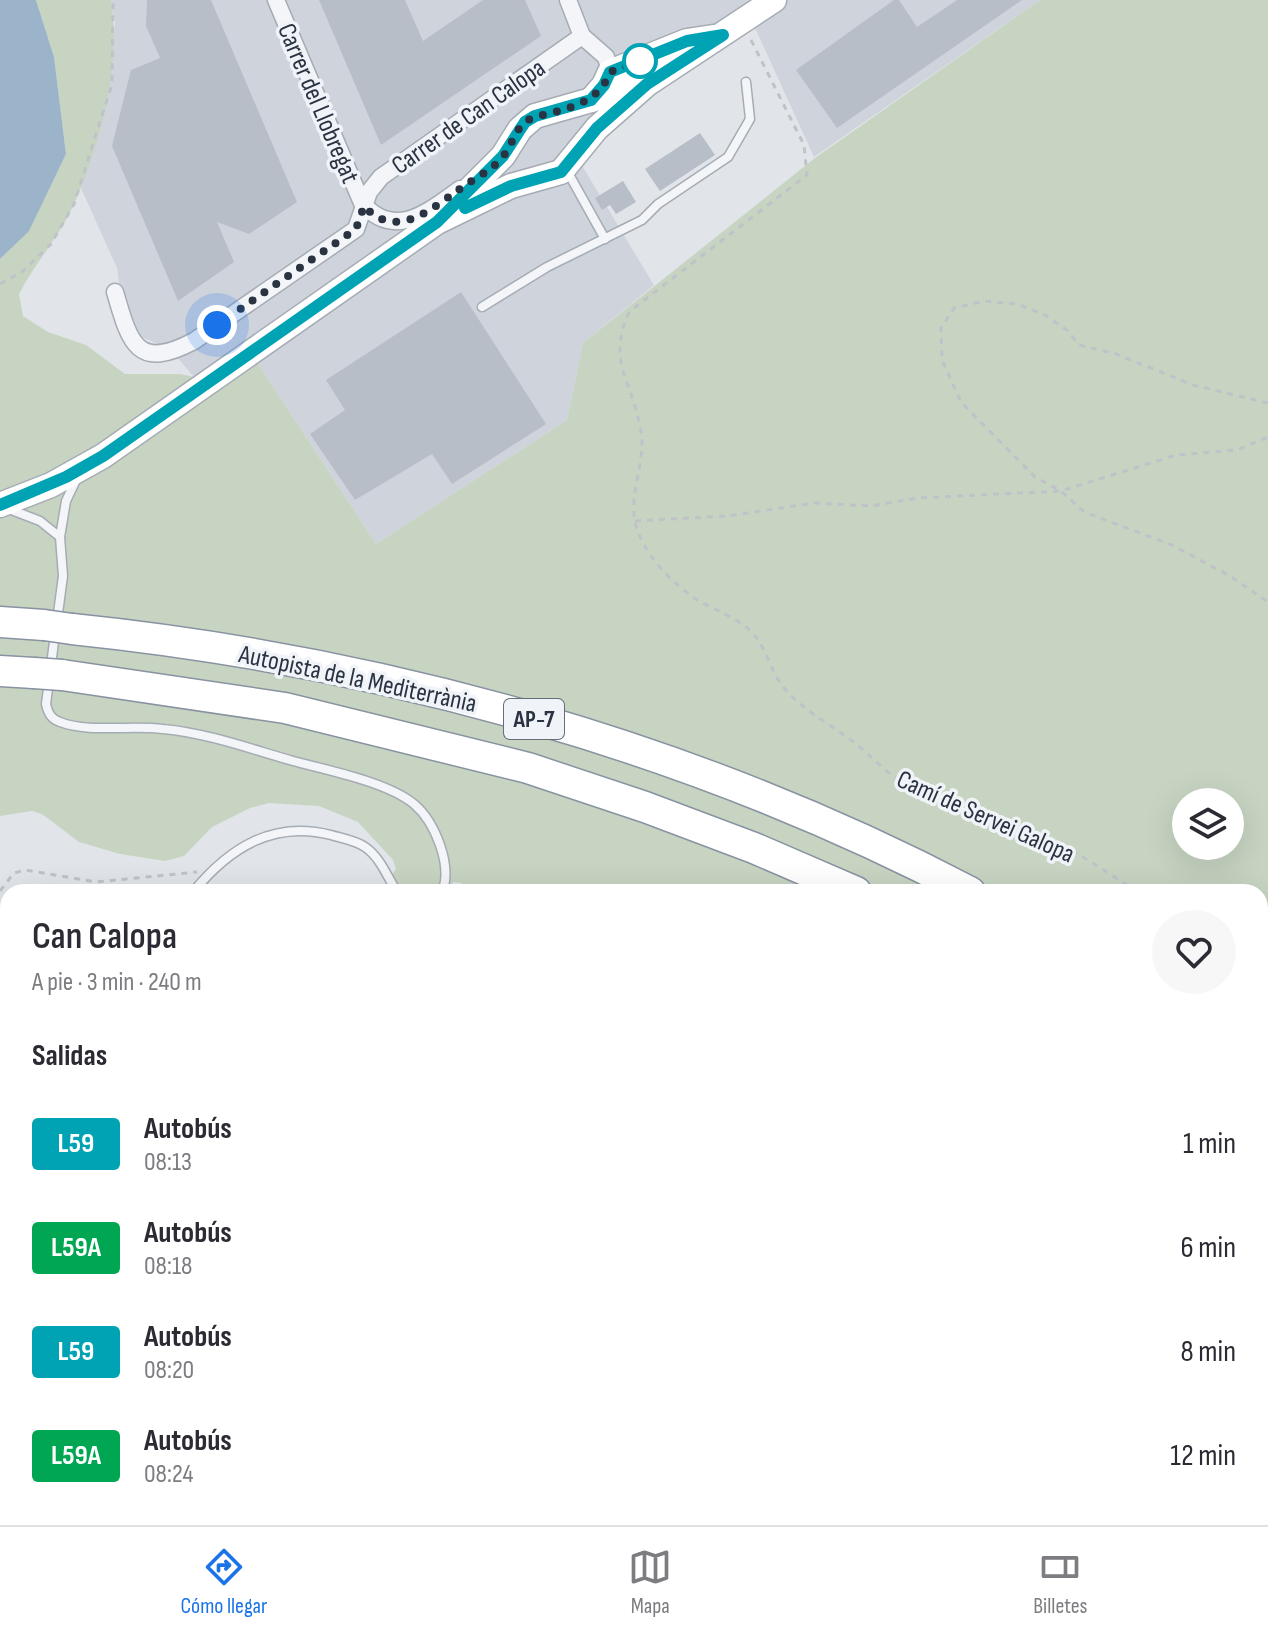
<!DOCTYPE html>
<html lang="es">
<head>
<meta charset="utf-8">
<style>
	body { margin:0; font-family:"Sofia Sans Condensed",sans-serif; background:#f7f7f7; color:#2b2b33; height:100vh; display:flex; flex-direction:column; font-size:30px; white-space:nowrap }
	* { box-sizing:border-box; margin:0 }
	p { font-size:26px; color:#7c7c81 }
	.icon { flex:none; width:44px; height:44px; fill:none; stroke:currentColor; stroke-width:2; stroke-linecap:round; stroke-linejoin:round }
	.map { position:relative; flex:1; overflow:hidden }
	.side { position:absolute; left:0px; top:884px; width:1268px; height:642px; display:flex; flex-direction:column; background:#fff; border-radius:24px 24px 0 0; box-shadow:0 8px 32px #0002 }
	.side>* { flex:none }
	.badge { padding:0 16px; border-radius:6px; font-size:28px; line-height:52px }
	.fabs { position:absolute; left:1172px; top:788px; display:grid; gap:16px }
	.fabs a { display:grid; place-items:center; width:72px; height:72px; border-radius:50%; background:#fff; box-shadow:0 8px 32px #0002; font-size:40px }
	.you { position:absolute; width:40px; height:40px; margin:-20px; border:6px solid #fff; border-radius:50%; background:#1a73e8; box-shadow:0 0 0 12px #1a73e833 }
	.map>.badge { position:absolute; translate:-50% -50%; box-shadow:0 0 0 4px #fff }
	h2 { padding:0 32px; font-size:30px; line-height:72px }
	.round { display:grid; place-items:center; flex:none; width:84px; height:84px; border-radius:42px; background:#f7f7f7 }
	.summary { display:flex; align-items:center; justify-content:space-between; height:136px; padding:0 32px }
	h1 { font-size:38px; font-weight:600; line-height:60px }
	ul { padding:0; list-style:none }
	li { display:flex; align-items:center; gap:24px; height:104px; padding:0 32px }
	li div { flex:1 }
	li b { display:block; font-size:30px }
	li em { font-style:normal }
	li .badge { min-width:88px; font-weight:700; text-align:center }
	.menu { display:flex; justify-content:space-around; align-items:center; height:112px; border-top:2px solid #e1e1e2; background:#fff; font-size:22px; color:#7c7c81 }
	.menu a { display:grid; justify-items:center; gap:4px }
	.menu .current { color:#1a73e8 }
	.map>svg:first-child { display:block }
	.built { fill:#cfd4dc }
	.green { fill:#c7d4c2; fill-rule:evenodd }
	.water { fill:#9bb4ca }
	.building { fill:#b8bec7 }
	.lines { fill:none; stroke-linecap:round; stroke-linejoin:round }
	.lane-casing { stroke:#a6acb4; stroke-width:11 }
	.street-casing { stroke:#a6acb4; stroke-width:19 }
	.secondary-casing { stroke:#a6acb4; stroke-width:27 }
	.highway-casing { stroke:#8892a1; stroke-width:33 }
	.path { stroke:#bfc3c9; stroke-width:3; stroke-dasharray:6 6; stroke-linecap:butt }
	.lane { stroke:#f4f5f8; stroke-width:8 }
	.street { stroke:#f4f5f8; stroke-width:16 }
	.secondary { stroke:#fff; stroke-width:24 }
	.highway { stroke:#fff; stroke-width:30 }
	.highway-bridge-casing { stroke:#8892a1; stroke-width:33; stroke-linecap:butt }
	.highway-bridge { stroke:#fff; stroke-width:30 }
	.line-casing { stroke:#fff; stroke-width:18 }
	.line { stroke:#00a3b4; stroke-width:12 }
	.walk { stroke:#293342; stroke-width:8; stroke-dasharray:0 14.4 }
	.stop-dot { fill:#fff; stroke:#00a3b4; stroke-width:4 }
	.labels { text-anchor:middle; stroke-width:7; stroke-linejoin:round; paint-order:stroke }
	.shield { fill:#f0f3f7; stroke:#656d78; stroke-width:2 }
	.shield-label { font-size:24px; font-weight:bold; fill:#293342 }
	.street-label { font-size:26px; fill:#293342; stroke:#f0f3f7 }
</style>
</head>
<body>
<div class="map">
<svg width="1268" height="1525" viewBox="0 0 1268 1525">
	<rect width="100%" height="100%" fill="#e1e5ea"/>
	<path class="built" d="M 111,0 L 1040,0 L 814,157 L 750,17 L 575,154 L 654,285 L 583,343 L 567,420 L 376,544 L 245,344 L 194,377 L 170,349 L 139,336 L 125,322 L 117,268 L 80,186 L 91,152 L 113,46 L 115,22 Z"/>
	<path class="green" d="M 36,0 L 111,0 C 122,63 100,146 74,204 C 60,236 35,263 19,294 L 23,316 L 48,332 L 86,345 L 125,374 L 180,374 L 194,377 L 245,344 L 376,544 L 567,420 L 583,343 L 815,158 L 1040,0 L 1268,0 L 1268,1525 L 226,1525 L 234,1518 L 1260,1518 L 1260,892 L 463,892 L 462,883 L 453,882 L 450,892 L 387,892 L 384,886 L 396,869 L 393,860 L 358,822 L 319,806 L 269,803 L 250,808 L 212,827 L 184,856 L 165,861 L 120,854 L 79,842 L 42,814 L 32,811 L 0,816 L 0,259 L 29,230 L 66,154 L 54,57 ZM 1186,802 L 1230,802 L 1230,846 L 1186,846 Z"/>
	<path class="water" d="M 0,0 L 36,0 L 54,57 L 66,154 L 29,231 L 0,259 Z"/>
	<g class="building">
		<path d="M 147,0 L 211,0 L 297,202 L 249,234 L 217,222 L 234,262 L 178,301 L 112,146 L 131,70 L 160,58 L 146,26 Z"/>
		<path d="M 319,0 L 405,0 L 423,41 L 483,0 L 525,0 L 541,36 L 381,145 Z"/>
		<path d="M 894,0 L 899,0 L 917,27 L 957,0 L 1022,0 L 837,128 L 796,70 Z"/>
		<path d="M 700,133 L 715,155 L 660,191 L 645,169 Z"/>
		<path d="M 623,181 L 636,202 L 616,214 L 610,205 L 602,210 L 595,198 Z"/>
		<path d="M 461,292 L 546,424 L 452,484 L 432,454 L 355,500 L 310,434 L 345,410 L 326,380 Z"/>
	</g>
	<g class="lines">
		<g class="lane-casing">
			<g id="lane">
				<path d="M 566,169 L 605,239"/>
				<path d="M 482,307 L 547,267 L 642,220 L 658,204 L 728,157 L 750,119 L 746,82"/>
				<path d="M 9,509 L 40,521 L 60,537"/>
				<path d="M 57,621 L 63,576 L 60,537 L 66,501 L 77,478"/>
				<path d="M 55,634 L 46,704 C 48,713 51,719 60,722 C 88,733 132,725 163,729 C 207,733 251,749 293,761 C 327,770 387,782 414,804 C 435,822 453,866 442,892"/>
				<path d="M 193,892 C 229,848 273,820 331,835 C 341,838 357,841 365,847 C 381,858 387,877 397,892"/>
			</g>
		</g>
		<g class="street-casing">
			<g id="street">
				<path d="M 276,0 L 362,203 C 395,241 429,211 460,189"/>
				<path d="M 568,0 L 582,36 L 606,57 L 610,72"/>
				<path d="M 115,292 C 130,344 137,371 194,341 L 356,229 L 369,192 L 381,177 L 582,36"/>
			</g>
		</g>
		<g class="secondary-casing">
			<g id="secondary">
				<path d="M 591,100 L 604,85 L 610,72 L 687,41 L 713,37"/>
				<path d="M 454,205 L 503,156 L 520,129 L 535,116 L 637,87"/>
				<path d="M 0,505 L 51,485 L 103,456 L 437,222 L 511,186 L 561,172 L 597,128 L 647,84 L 774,0"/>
			</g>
		</g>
		<g class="highway-casing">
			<g id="highway">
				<path d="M 0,622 L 44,625"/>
				<path d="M 72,629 C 383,661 693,747 970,892"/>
				<path d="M 0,671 L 34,673"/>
				<path d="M 62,675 L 285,708 L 528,768 L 645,807 L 754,848 L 856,892"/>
				<path d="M 1260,1041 L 1268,1045"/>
				<path d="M 1260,1096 L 1268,1100"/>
			</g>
		</g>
		<g class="path">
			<path d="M 751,40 L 804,145 L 807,175 L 630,311 C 605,361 634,384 641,432 C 646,462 629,493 635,522 C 642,553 673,585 699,601 C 715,610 732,616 746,627 C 767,643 769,671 785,689 C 805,712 832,725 856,744 C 874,758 888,775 908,786 C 953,813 1007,823 1055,843 C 1084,855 1111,876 1139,892"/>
			<path d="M 0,284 L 23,271 L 51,244 L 74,204 L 112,84 L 113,0"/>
			<path d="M 1268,403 L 1193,385 L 1116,354 L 1079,345 L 1068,331 L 1045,315 L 1017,304 L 985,301 L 954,308 L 941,328 L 942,360 L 961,402 L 1035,477 L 1061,491 L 1084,512 L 1172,545 L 1230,576 L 1268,602"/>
			<path d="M 635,521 L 727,516 L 814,503 L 871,506 L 918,498 L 1061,491 L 1176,455 L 1237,450 L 1268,437"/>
			<path d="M 0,891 L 14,873 L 25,870 L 96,882 L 197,872"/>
			<path d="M 1260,976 L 1268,981"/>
		</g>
		<use href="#lane" class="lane"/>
		<use href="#street" class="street"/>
		<use href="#secondary" class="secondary"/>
		<use href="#highway" class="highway"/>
		<g class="highway-bridge-casing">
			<g id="highway-bridge">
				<path d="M 44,625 L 72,629"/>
				<path d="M 34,673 L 62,675"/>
			</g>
		</g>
		<use href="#highway-bridge" class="highway-bridge"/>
	</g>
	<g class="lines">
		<g class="line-casing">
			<path id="line" d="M 0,505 L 66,477 L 103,456 L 437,222 L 503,156 L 525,122 L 535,116 L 591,100 L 604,85 L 610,72 L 687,41 L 723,35 L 647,84 L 597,128 L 561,172 L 511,186 L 465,208"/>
		</g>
		<use href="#line" class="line"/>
		<path class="walk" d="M 217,325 L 356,229 L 364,206 C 396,242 433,208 461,188 C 475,178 489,172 501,159 C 511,148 514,132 524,123 C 531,117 539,116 547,114 C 574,107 600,100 610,72 L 640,61"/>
	</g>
	<circle class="stop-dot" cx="640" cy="61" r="16"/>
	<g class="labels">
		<rect class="shield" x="504" y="699" width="60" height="40" rx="6"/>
		<g class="shield-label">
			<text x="534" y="727">AP-7</text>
		</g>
		<g class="street-label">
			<text transform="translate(319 103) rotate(67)" y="9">Carrer del Llobregat</text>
			<text transform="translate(468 116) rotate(-35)" y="9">Carrer de Can Calopa</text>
			<text transform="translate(358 678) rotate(12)" y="9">Autopista de la Mediterrània</text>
			<text transform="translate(986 816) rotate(24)" y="9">Camí de Servei Galopa</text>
		</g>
	</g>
</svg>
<div class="fabs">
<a><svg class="icon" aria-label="layers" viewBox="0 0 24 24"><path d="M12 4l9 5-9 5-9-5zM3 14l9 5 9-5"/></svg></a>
</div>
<div class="you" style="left:217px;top:325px"></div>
<section class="side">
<div class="summary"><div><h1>Can Calopa</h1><p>A pie · 3 min · 240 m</p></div><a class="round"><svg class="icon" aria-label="heart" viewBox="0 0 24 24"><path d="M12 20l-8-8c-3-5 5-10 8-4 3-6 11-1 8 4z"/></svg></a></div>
<h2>Salidas</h2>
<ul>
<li><span class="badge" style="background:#00a3b4;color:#fff">L59</span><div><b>Autobús</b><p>08:13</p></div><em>1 min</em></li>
<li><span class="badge" style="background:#00a651;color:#fff">L59A</span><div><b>Autobús</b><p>08:18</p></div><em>6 min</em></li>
<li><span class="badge" style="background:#00a3b4;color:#fff">L59</span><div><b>Autobús</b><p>08:20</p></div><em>8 min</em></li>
<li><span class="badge" style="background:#00a651;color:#fff">L59A</span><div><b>Autobús</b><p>08:24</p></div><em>12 min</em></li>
</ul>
</section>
</div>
<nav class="menu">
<a class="current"><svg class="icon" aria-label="directions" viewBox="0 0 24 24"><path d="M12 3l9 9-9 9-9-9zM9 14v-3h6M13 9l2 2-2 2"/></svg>Cómo llegar</a>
<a><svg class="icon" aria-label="map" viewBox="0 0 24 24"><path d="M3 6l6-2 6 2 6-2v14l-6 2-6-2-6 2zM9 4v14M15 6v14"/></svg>Mapa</a>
<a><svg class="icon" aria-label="tickets" viewBox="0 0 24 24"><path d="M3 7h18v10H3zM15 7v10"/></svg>Billetes</a>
</nav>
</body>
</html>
